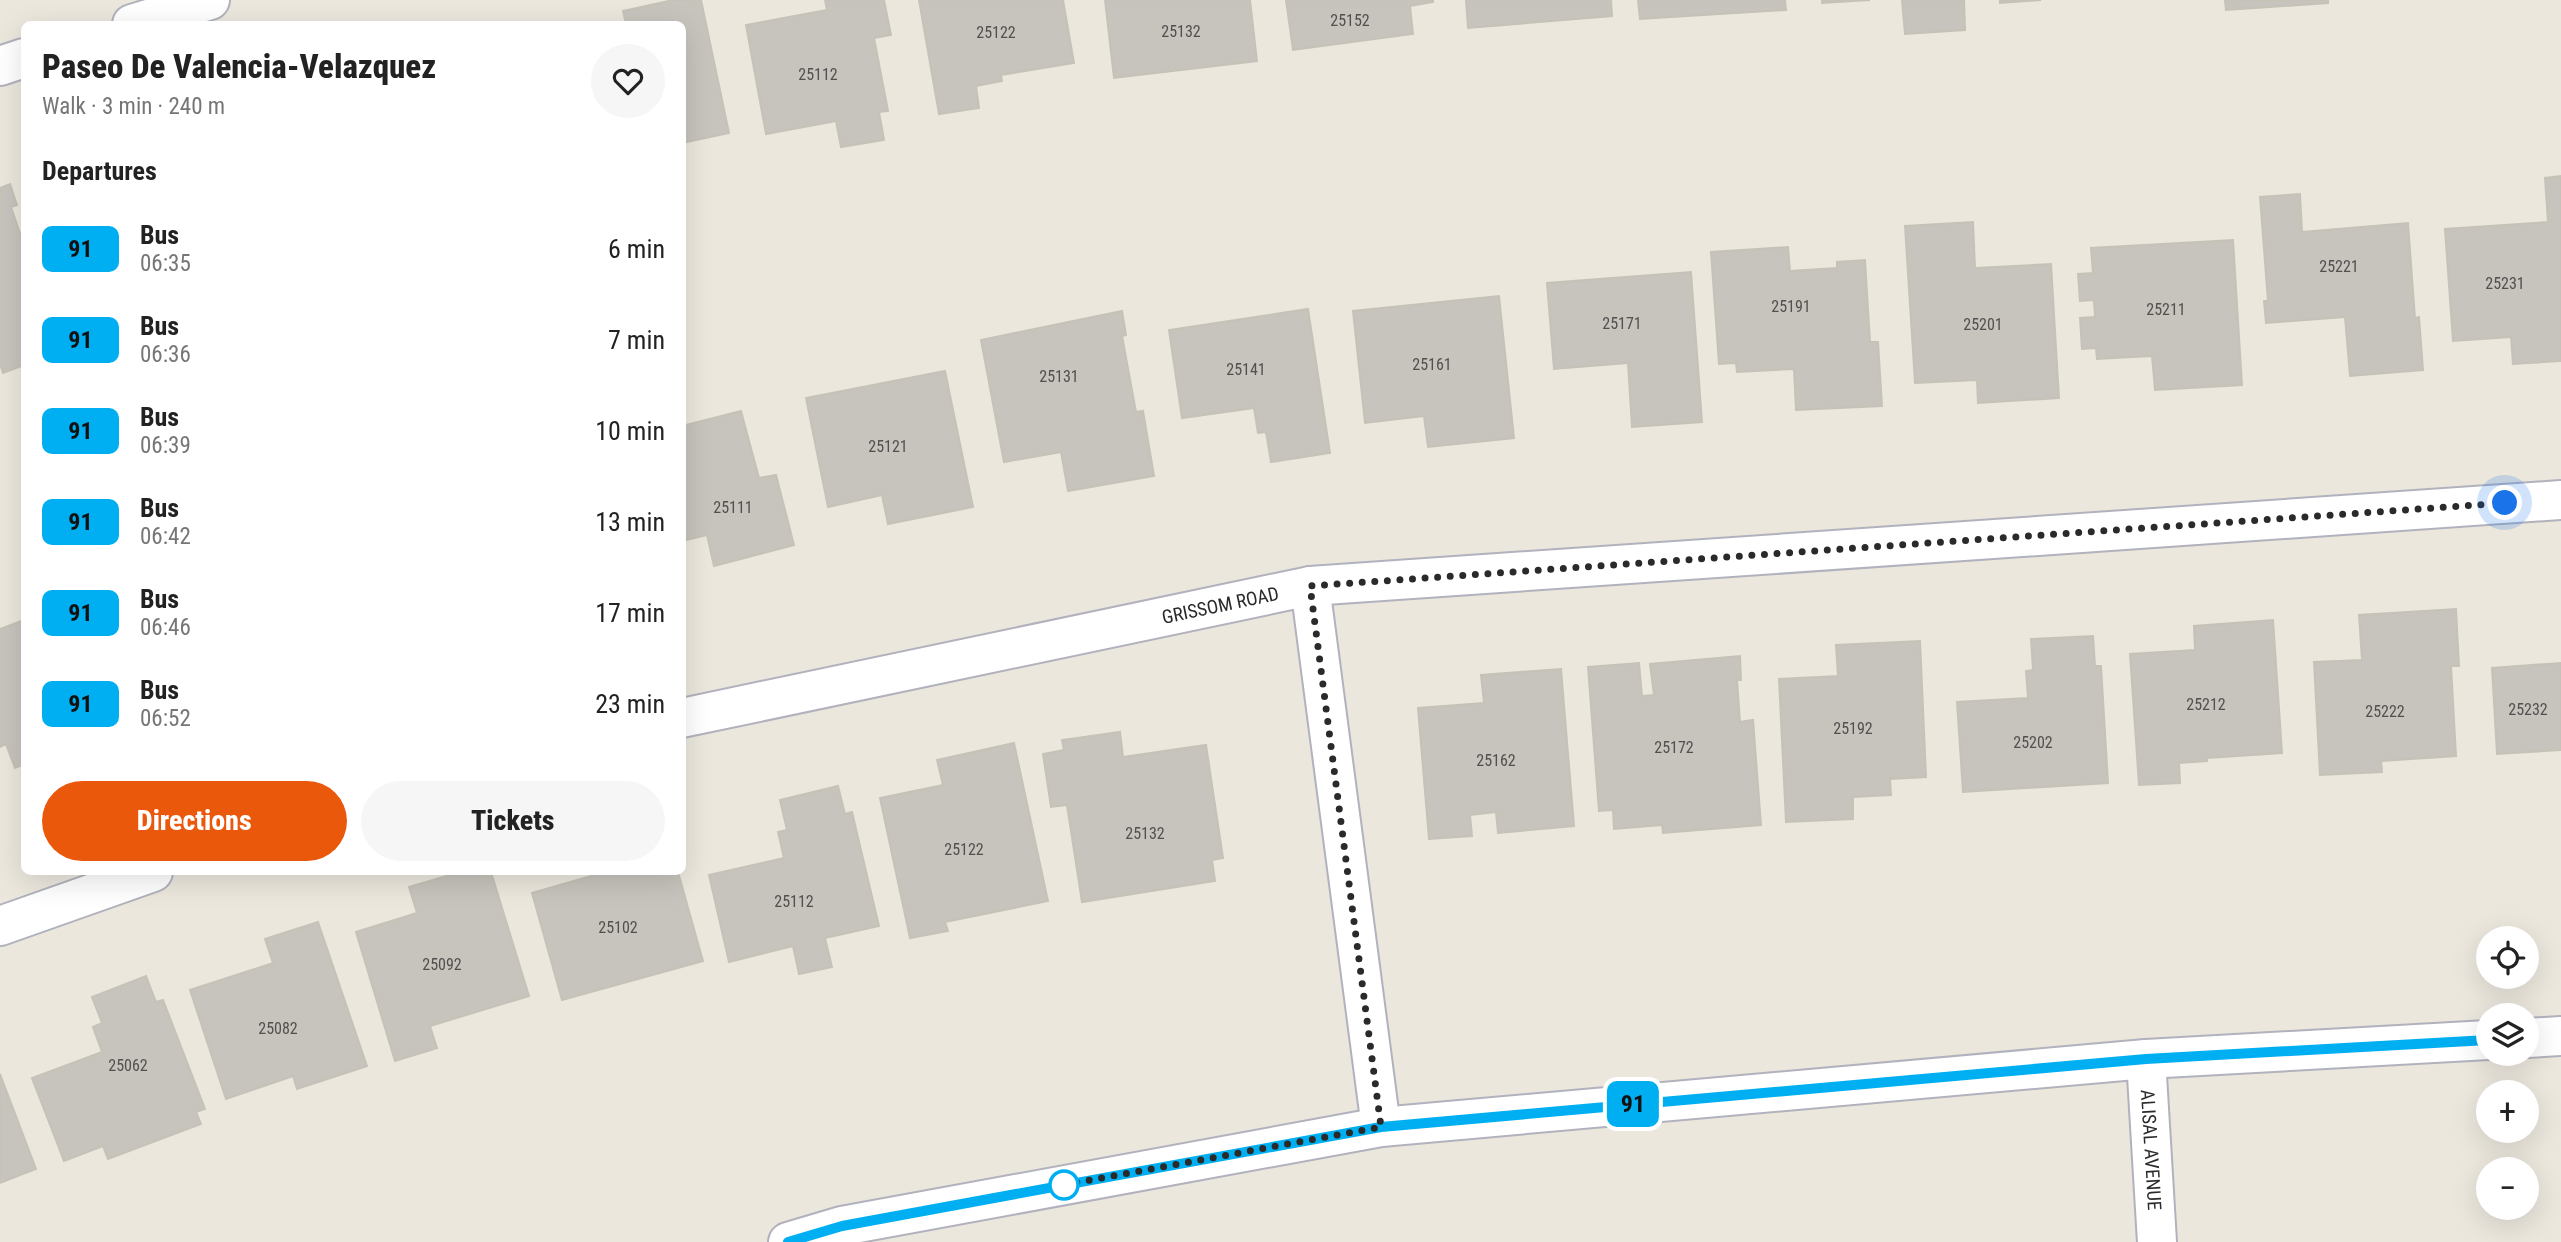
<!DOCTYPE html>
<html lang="en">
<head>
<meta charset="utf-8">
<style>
	body { margin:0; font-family:"Roboto Condensed",sans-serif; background:#f6f6f6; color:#222; height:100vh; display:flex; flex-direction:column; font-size:26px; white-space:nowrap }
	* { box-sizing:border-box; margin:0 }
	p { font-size:23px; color:#767676 }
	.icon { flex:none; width:38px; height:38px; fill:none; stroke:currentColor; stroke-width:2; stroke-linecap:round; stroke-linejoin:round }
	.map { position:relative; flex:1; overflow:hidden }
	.drawer { position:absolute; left:21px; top:21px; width:665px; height:854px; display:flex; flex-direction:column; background:#fff; border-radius:10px; box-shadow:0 7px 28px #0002 }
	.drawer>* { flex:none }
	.badge { padding:0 14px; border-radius:10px; font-size:24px; line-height:46px }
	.buttons { position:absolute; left:2476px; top:926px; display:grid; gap:14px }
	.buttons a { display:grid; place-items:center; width:63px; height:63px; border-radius:50%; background:#fff; box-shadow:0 7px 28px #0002; font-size:35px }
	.you { position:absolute; width:35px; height:35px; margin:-18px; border:5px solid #fff; border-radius:50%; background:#1a73e8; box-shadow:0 0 0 10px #1a73e833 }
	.map>.badge { position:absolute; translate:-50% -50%; box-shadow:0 0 0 4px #fff }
	h2 { padding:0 21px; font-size:26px; line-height:63px }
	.round { display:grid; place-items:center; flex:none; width:74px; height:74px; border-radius:37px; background:#f6f6f6 }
	.headline { display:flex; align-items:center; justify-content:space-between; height:119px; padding:0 21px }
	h1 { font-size:33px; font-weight:800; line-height:52px }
	.button { display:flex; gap:14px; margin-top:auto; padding:14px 21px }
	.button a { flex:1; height:80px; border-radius:42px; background:#ea580c; color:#fff; font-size:28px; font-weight:800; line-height:80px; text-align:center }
	.button a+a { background:#f6f6f6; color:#222 }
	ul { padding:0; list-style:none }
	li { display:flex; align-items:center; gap:21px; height:91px; padding:0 21px }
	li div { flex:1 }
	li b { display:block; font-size:26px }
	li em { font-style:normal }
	li .badge { min-width:77px; font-weight:700; text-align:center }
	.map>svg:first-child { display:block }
	.building { fill:#c7c3bd; stroke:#c6c2b7; stroke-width:2 }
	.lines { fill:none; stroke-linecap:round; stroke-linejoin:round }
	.street-casing { stroke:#b1b2bd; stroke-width:42 }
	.secondary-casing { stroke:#b1b2bd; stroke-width:42 }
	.street { stroke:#fff; stroke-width:38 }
	.secondary { stroke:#fff; stroke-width:38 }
	.line-casing { stroke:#fff; stroke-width:16 }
	.line { stroke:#00aff2; stroke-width:10 }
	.walk { stroke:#2a2a2a; stroke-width:7; stroke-dasharray:0 12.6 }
	.stop-dot { fill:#fff; stroke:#00aff2; stroke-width:3.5 }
	.labels { text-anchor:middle; stroke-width:5; stroke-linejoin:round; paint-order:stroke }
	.number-label { font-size:16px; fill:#51504f }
	.street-label { font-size:19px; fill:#2a2a2a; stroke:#fff }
</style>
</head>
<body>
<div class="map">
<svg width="2561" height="1242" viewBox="0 0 2561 1242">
	<rect width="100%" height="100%" fill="#ebe7dd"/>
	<g class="building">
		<path d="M 673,0 L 701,0 L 729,133 L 682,143 L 682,24 L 626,24 L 623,11 Z"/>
		<path d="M 825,0 L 884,0 L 891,35 L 874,38 L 888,111 L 879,112 L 884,140 L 841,147 L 836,121 L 766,134 L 746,25 L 827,10 Z"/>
		<path d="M 919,0 L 1063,0 L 1074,63 L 1001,75 L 1002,81 L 976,86 L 979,108 L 939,114 Z"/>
		<path d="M 1105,0 L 1250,0 L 1257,61 L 1114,78 Z"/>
		<path d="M 1286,0 L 1433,0 L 1433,2 L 1410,6 L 1413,34 L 1293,50 Z"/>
		<path d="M 1466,0 L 1611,0 L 1612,16 L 1468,28 Z"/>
		<path d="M 1638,0 L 1785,0 L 1786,10 L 1640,19 Z"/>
		<path d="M 1822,0 L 1870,0 L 1822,3 Z"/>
		<path d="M 1902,0 L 1964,0 L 1965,30 L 1905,34 Z"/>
		<path d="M 2000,0 L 2041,0 L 2000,3 Z"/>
		<path d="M 2225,0 L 2328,0 L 2328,3 L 2226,10 Z"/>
		<path d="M 2561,176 L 2561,361 L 2513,364 L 2511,337 L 2453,341 L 2445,229 L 2548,222 L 2545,178 Z"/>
		<path d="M 10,184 L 17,205 L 11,207 L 24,245 L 24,365 L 3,373 L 0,363 L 0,188 Z"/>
		<path d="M 2300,194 L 2302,232 L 2408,223 L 2415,318 L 2419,317 L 2423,370 L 2350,376 L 2345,317 L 2266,323 L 2264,301 L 2268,301 L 2260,197 Z"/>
		<path d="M 1973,222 L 1975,268 L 2051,264 L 2059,398 L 1978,403 L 1977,380 L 1915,383 L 1905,226 Z"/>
		<path d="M 2233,240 L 2242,385 L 2155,390 L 2152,356 L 2097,359 L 2096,348 L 2082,349 L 2080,318 L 2095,317 L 2094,300 L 2080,301 L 2078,274 L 2093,273 L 2091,248 Z"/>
		<path d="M 1788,247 L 1790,271 L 1837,268 L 1837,262 L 1865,260 L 1870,342 L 1878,342 L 1882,406 L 1796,410 L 1794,369 L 1737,372 L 1736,363 L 1719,364 L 1711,252 Z"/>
		<path d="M 1691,272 L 1702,422 L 1632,427 L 1628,363 L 1554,369 L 1547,283 Z"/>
		<path d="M 1499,296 L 1514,438 L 1428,447 L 1424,416 L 1365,423 L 1353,311 Z"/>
		<path d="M 1308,309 L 1330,453 L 1271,462 L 1266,432 L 1258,433 L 1254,408 L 1182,418 L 1169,330 Z"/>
		<path d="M 1122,311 L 1126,335 L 1122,336 L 1136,412 L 1143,411 L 1154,476 L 1068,491 L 1061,452 L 1004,462 L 981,340 Z"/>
		<path d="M 945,371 L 973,507 L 888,524 L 882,495 L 828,507 L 806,398 Z"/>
		<path d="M 741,411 L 759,478 L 776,475 L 794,545 L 714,566 L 707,535 L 682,541 L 682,426 Z"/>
		<path d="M 2456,609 L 2459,666 L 2451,666 L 2456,756 L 2381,761 L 2382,772 L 2320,775 L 2314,662 L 2362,660 L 2359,615 Z"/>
		<path d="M 24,620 L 24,764 L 15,768 L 6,744 L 0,747 L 0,629 Z"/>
		<path d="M 2273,620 L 2282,753 L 2207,758 L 2207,761 L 2179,763 L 2180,783 L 2139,785 L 2130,654 L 2195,650 L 2194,626 Z"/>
		<path d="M 2093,636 L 2095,666 L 2101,666 L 2108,783 L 1963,792 L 1957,702 L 2028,698 L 2026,671 L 2033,670 L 2031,639 Z"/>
		<path d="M 1920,641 L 1926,777 L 1890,779 L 1891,795 L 1853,797 L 1853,819 L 1786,822 L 1779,679 L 1838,676 L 1836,645 Z"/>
		<path d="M 1740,656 L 1741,680 L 1737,680 L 1740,722 L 1753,720 L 1761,825 L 1663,833 L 1662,825 L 1614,829 L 1613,810 L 1599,811 L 1588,667 L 1639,663 L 1642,696 L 1654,695 L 1650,664 Z"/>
		<path d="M 2561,663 L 2561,750 L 2497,754 L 2492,668 Z"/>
		<path d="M 1561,669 L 1574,826 L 1498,833 L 1496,812 L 1470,815 L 1472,836 L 1429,839 L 1418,708 L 1484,703 L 1481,675 Z"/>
		<path d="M 1120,732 L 1123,757 L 1206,745 L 1223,858 L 1212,860 L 1215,881 L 1082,902 L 1067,805 L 1051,807 L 1043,754 L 1064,750 L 1062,740 Z"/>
		<path d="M 1014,743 L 1048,901 L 945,922 L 948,931 L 910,938 L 880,798 L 943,785 L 937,760 Z"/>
		<path d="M 838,786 L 845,814 L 852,812 L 879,926 L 825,938 L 832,967 L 799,974 L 793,946 L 729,962 L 709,875 L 784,858 L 778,832 L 787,830 L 780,800 Z"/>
		<path d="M 460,872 L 491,872 L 529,996 L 430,1026 L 437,1048 L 395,1061 L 356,932 L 417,913 L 409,887 Z"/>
		<path d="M 590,872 L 678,872 L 703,961 L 562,1000 L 532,893 L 591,876 Z"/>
		<path d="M 318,922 L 367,1066 L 297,1089 L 293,1076 L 226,1099 L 190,990 L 273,963 L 265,939 Z"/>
		<path d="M 146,976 L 156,1002 L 163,1000 L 205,1109 L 196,1112 L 201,1124 L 108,1159 L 103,1146 L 64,1161 L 32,1078 L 102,1052 L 93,1027 L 102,1023 L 92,997 Z"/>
		<path d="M 0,1074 L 36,1169 L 0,1183 Z"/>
	</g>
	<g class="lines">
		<g class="street-casing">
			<g id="street">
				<path d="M 132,24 L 210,0"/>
				<path d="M 0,66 L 24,58"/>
				<path id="s1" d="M 2146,1059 L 2157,1242"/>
			</g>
		</g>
		<g class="secondary-casing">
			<g id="secondary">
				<path d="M 1310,586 L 1381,1127"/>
				<path id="s2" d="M 682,718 L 1310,586 L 2561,500"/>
				<path d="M 0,926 L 153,872"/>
				<path d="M 2527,1038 L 2561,1036"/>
				<path d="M 788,1242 L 842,1226 L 1381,1127 L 2146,1059 L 2488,1040"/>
			</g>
		</g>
		<use href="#street" class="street"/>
		<use href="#secondary" class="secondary"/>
	</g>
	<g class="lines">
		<g class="line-casing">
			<path id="line" d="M 788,1242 L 842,1226 L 1381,1127 L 2146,1059 L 2488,1040"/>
		</g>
		<use href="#line" class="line"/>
		<path class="walk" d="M 1064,1185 L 1058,1186 L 1381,1127 L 1310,586 L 2505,503"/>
	</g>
	<circle class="stop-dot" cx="1064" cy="1185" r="14"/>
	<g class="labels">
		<g class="number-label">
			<text x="1350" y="26">25152</text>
			<text x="1181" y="37">25132</text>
			<text x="996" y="38">25122</text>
			<text x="818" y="80">25112</text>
			<text x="2339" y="272">25221</text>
			<text x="2505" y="289">25231</text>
			<text x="1791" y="312">25191</text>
			<text x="2166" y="315">25211</text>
			<text x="1622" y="329">25171</text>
			<text x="1983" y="330">25201</text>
			<text x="1432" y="370">25161</text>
			<text x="1246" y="375">25141</text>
			<text x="1059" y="382">25131</text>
			<text x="888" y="452">25121</text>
			<text x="733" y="513">25111</text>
			<text x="2206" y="710">25212</text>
			<text x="2528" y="715">25232</text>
			<text x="2385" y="717">25222</text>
			<text x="1853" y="734">25192</text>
			<text x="2033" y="748">25202</text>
			<text x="1674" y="753">25172</text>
			<text x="1496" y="766">25162</text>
			<text x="1145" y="839">25132</text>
			<text x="964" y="855">25122</text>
			<text x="794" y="907">25112</text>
			<text x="618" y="933">25102</text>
			<text x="442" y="970">25092</text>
			<text x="278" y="1034">25082</text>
			<text x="128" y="1071">25062</text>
		</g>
		<g class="street-label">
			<text dy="7" stroke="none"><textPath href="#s2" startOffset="550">GRISSOM ROAD</textPath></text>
			<text dy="7" stroke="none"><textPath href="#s1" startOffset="91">ALISAL AVENUE</textPath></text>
		</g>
	</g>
</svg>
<div class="buttons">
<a><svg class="icon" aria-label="locate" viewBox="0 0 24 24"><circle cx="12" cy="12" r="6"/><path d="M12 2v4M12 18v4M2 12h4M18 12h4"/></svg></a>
<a><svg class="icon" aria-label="layers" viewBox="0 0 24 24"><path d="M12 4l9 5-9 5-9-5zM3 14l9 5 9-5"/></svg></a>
<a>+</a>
<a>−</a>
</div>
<div class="you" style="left:2505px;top:503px"></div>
<b class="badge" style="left:1633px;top:1104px;background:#00aff2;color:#111">91</b>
<section class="drawer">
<div class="headline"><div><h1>Paseo De Valencia-Velazquez</h1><p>Walk · 3 min · 240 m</p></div><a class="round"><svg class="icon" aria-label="heart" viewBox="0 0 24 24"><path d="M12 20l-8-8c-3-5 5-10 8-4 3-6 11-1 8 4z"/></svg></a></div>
<h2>Departures</h2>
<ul>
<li><span class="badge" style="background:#00aff2;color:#111">91</span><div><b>Bus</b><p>06:35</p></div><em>6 min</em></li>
<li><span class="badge" style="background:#00aff2;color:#111">91</span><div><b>Bus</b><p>06:36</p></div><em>7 min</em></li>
<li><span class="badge" style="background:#00aff2;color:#111">91</span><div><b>Bus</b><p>06:39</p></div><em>10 min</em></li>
<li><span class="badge" style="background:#00aff2;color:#111">91</span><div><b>Bus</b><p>06:42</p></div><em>13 min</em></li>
<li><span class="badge" style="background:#00aff2;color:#111">91</span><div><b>Bus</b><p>06:46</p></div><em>17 min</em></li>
<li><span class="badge" style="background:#00aff2;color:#111">91</span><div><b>Bus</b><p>06:52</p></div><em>23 min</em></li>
</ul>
<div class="button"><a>Directions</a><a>Tickets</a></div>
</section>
</div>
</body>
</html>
